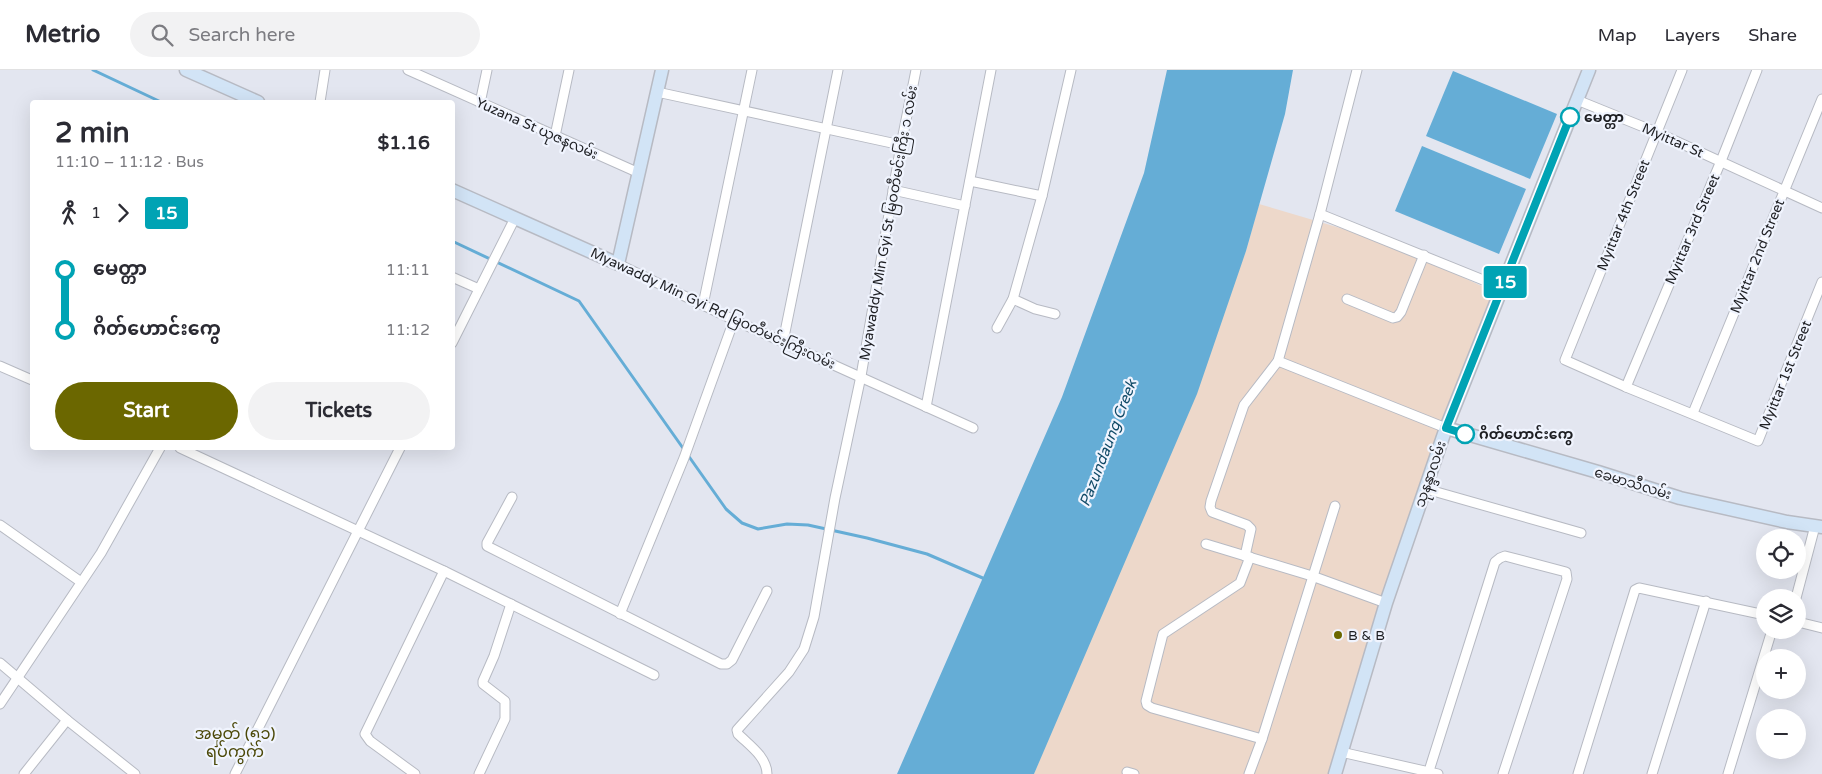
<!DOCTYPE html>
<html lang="en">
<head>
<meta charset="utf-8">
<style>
	body { margin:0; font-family:"Varela Round","Noto Sans Myanmar",sans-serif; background:#f2f2f3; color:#2b2b33; height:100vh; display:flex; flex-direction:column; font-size:19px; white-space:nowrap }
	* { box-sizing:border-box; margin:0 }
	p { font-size:16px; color:#7c7c81 }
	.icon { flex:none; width:28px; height:28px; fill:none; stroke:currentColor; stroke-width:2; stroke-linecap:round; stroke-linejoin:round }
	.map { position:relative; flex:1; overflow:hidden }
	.panel { position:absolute; left:30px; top:30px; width:425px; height:350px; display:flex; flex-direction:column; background:#fff; border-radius:5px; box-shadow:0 5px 20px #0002 }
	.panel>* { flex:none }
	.badge { padding:0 10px; border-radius:4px; font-size:18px; line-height:32px }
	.fabs { position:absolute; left:1756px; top:459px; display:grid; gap:10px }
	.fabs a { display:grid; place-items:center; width:50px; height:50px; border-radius:50%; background:#fff; box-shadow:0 5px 20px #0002; font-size:25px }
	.map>.badge { position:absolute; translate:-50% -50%; box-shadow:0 0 0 2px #fff }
	.legs { display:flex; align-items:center; gap:8px; height:55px; padding:0 25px; font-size:16px }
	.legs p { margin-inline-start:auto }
	.headline { display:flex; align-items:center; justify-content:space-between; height:85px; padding:0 25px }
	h1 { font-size:28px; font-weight:700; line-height:38px }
	.primary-button { display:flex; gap:10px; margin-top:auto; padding:10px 25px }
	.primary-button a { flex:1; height:58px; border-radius:30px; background:#6b6700; color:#fff; font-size:20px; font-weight:700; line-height:58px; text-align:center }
	.primary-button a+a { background:#f2f2f3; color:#2b2b33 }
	ul { padding:0 25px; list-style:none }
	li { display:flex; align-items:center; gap:18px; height:60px; font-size:19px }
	li i { display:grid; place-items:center; width:8px; height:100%; margin:0 6px; background:currentColor }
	li i::after { content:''; width:12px; height:12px; margin:-6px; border:4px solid; border-radius:50%; background:#fff }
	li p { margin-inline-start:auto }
	li:first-child i { background:linear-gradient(#0000 50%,currentColor 0) }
	li:last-child i { background:linear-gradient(currentColor 50%,#0000 0) }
	header { display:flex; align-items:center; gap:30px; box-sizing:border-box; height:70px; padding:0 25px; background:#fff; border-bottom:1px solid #e1e1e2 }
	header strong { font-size:24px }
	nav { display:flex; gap:28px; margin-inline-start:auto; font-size:18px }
	.search { width:350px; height:45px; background:#f2f2f3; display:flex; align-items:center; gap:12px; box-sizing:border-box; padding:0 18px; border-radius:28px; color:#7c7c81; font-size:19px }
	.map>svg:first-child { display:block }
	.industrial { fill:#edd8ca }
	.water { fill:#65add6 }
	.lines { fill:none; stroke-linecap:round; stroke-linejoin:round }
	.stream { stroke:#65add6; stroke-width:3 }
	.minor-casing { stroke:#b7bac3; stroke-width:11 }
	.secondary-casing { stroke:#b7bac3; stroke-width:15 }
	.minor { stroke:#fff; stroke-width:9 }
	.secondary { stroke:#d2e4f6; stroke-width:12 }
	.line-1-casing { stroke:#fff; stroke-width:11 }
	.line-1 { stroke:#00a3b4; stroke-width:8 }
	.stop-1-dot { fill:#fff; stroke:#00a3b4; stroke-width:2.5 }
	.poi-dot { fill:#6b6700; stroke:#f0f4fe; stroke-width:2 }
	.labels { text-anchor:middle; stroke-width:4.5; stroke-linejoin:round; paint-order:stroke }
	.stop-label { font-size:14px; font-weight:bold; fill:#1e1f23; stroke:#f0f4fe; text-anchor:start }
	.street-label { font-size:14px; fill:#1e1f23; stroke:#f0f4fe }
	.poi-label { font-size:14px; fill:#1e1f23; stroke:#f0f4fe; text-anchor:start }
	.water-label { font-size:15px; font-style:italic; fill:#114b68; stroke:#f0f4fe }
	.quarter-label { font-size:16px; fill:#4c4909; stroke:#f0f4fe }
</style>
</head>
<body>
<header>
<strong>Metrio</strong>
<div class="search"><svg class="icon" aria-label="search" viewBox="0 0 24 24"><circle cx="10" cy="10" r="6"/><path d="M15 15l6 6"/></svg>Search here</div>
<nav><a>Map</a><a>Layers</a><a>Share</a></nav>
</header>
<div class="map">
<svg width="1822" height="704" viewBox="0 0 1822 704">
	<rect width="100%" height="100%" fill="#e3e6f0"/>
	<path class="industrial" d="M 1259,134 L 1384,171 L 1499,224 L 1440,366 L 1328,704 L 1034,704 L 1246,181 Z"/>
	<g class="water">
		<path d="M 1167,0 L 1293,0 L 1285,44 L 1246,181 L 1197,324 L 1034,704 L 897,704 L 1062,327 L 1144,103 Z"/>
		<path d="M 1453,1 L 1557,44 L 1530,109 L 1426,66 Z"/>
		<path d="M 1422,76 L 1526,119 L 1499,184 L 1395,141 Z"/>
	</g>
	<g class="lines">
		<g class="stream">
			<path d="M 93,0 L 161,32"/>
			<path d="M 452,171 L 579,231 L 726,439 L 742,453 L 758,459 L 787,454 L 808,455 L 867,468 L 927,484 L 985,509"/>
		</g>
		<g class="minor-casing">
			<g id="minor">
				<path d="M 408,0 L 639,103"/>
				<path d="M 1682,0 L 1565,290 L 1626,317 L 1758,371 L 1822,212"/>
				<path d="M 657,22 L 901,75"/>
				<path d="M 1577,30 L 1656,62 L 1822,138"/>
				<path d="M 320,32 L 325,0"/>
				<path d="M 480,33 L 487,0"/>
				<path d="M 555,66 L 569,0"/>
				<path d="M 970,111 L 1042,126 L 1071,0"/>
				<path d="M 893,120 L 965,136"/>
				<path d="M 1320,144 L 1503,218"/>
				<path d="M 618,194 L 734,250 L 973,358"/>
				<path d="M 452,207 L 479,219"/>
				<path d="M 1013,229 L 1035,239 L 1055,244"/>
				<path d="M 1347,229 L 1393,248 L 1397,247 L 1401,242 L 1424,185"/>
				<path d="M 703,235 L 752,0"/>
				<path d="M 997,258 L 1013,229 L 1042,126"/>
				<path d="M 783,272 L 838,0"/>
				<path d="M 452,273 L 515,148"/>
				<path d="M 1278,291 L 1446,358"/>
				<path d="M 0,296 L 32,310"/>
				<path d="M 1626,317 L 1721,91 L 1757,0"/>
				<path d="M 926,337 L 991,0"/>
				<path d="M 1693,343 L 1822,29"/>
				<path d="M 180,378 L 444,501"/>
				<path d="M 1426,419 L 1581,463"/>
				<path d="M 512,427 L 487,473 L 487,476 L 721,594 L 727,594 L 732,590 L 767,521"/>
				<path d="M 0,455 L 81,512"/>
				<path d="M 1206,474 L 1312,506 L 1386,533"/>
				<path d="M 1245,486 L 1251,459 L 1247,455 L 1212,442 L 1210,437 L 1211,431 L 1244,335 L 1278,291 L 1320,144 L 1357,0"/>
				<path d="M 1250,487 L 1240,513 L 1163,564 L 1146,631 L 1147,635 L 1152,638 L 1262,669"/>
				<path d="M 1796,528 L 1815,456"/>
				<path d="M 620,544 L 684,388 L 734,250"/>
				<path d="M 1798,552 L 1822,558"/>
				<path d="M 0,593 L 67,650 L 135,704"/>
				<path d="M 0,634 L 101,483 L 160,378"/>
				<path d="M 1341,682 L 1438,704"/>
				<path d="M 1127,702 L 1134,704"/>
				<path d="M 24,704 L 67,650"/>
				<path d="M 235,704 L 400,378"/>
				<path d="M 415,704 L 370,671 L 365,664 L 444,501 L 654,605"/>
				<path d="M 479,704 L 505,649 L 505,631 L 483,614 L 483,611 L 494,586 L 511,534"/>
				<path d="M 767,704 C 767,687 749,675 738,664 L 737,660 L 789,602 L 804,579 L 814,547 L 835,428 L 861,306 L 901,75 L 916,0"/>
				<path d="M 1249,704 L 1262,669 L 1335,436"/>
				<path d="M 1428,704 L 1495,492 L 1500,488 L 1505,486 L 1566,502 L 1567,509 L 1503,704"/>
				<path d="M 1578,704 L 1635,520 L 1639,518 L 1765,545"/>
				<path d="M 1652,704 L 1706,531"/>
				<path d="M 1728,704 L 1772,560"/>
			</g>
		</g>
		<g class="secondary-casing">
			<g id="secondary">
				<path d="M 186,0 L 258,32"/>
				<path d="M 452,120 L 618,194 L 662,0"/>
				<path d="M 1446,358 L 1598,402 L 1680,428 L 1787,452 L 1822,457"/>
				<path d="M 1335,704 L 1386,533 L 1446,358 L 1589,0"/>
			</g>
		</g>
		<use href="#minor" class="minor"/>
		<use href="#secondary" class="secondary"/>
	</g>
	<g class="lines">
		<g class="line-1-casing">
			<path id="line-1" d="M 1465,364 L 1446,358 L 1570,47"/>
		</g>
		<use href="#line-1" class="line-1"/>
	</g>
	<g class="stop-1-dot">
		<circle cx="1570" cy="47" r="9"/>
		<circle cx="1465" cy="364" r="9"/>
	</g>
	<circle class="poi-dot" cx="1338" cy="565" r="5"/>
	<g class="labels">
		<g class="stop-label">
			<text x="1584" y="52">မေတ္တာ</text>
			<text x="1479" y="369">ဂိတ်ဟောင်းကွေ</text>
		</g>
		<g class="street-label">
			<text transform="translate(537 58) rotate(24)" y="5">Yuzana St ယုဇနလမ်း</text>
			<text transform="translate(1673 70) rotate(24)" y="5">Myittar St</text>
			<text transform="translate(1623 145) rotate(-68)" y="5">Myittar 4th Street</text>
			<text transform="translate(888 153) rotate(-80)" y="5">Myawaddy Min Gyi St မြဝတီမင်းကြီး ၁ လမ်း</text>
			<text transform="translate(1692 159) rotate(-67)" y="5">Myittar 3rd Street</text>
			<text transform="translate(1757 186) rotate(-68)" y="5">Myittar 2nd Street</text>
			<text transform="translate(713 238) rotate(25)" y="5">Myawaddy Min Gyi Rd မြဝတီမင်းကြီးလမ်း</text>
			<text transform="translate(1785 305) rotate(-68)" y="5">Myittar 1st Street</text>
			<text transform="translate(1430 404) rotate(-71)" y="5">သုနန္ဒာလမ်း</text>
			<text transform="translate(1633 413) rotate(17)" y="5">ခေမာသီလမ်း</text>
		</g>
		<g class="poi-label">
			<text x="1348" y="570">B &amp; B</text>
		</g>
		<g class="water-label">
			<text transform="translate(1108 373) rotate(-69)" y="5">Pazundaung Creek</text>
		</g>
		<g class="quarter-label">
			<text x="235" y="669">အမှတ် (၅၁)<tspan x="235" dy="18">ရပ်ကွက်</tspan></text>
		</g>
	</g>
</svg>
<div class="fabs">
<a><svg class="icon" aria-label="locate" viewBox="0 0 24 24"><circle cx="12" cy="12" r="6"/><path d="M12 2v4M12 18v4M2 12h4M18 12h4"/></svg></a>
<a><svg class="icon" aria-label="layers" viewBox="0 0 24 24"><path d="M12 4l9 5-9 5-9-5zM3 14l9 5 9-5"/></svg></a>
<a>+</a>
<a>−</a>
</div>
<b class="badge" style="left:1505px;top:212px;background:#00a3b4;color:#fff">15</b>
<section class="panel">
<div class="headline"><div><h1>2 min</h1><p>11:10 – 11:12 · Bus</p></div><b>$1.16</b></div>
<div class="legs"><svg class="icon" aria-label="walk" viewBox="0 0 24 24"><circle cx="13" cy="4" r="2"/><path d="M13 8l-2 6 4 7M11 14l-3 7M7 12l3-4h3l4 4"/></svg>1<svg class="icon" aria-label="forward" viewBox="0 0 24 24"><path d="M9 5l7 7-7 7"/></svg><b class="badge" style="background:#00a3b4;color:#fff">15</b></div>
<ul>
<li><i style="color:#00a3b4"></i><b>မေတ္တာ</b><p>11:11</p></li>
<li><i style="color:#00a3b4"></i><b>ဂိတ်ဟောင်းကွေ</b><p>11:12</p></li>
</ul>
<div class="primary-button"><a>Start</a><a>Tickets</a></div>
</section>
</div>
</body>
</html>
